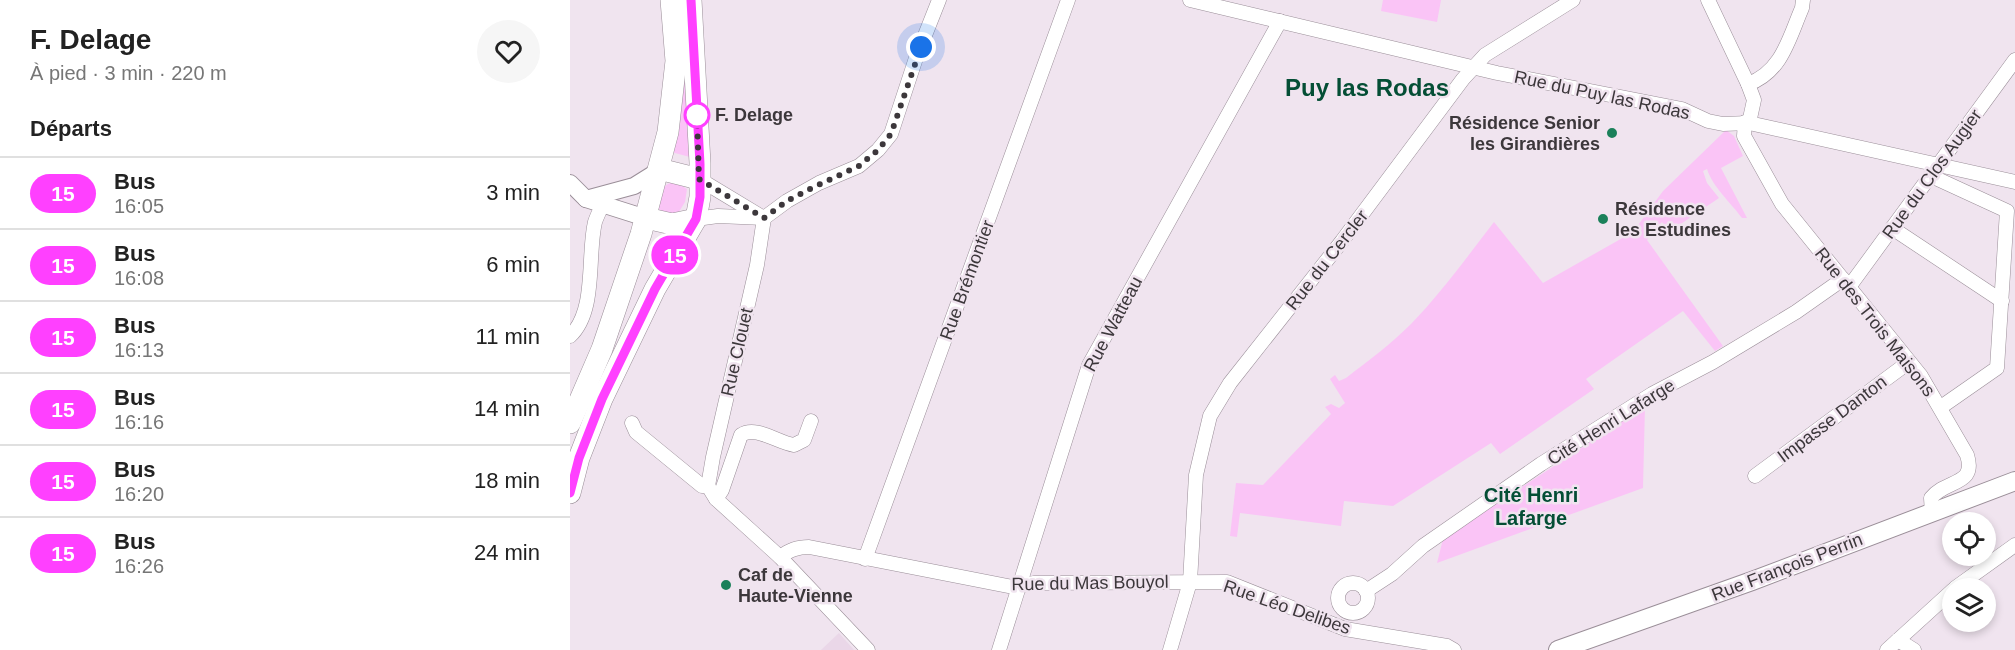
<!DOCTYPE html>
<html lang="fr">
<head>
<meta charset="utf-8">
<style>
	body { margin:0; font-family:Arial,sans-serif; background:#f6f6f6; color:#222; height:100vh; display:flex; flex-direction:column; font-size:22px; white-space:nowrap }
	* { box-sizing:border-box; margin:0 }
	p { font-size:20px; color:#767676 }
	.icon { flex:none; width:33px; height:33px; fill:none; stroke:currentColor; stroke-width:2; stroke-linecap:round; stroke-linejoin:round }
	.map { position:relative; flex:1; overflow:hidden }
	.drawer { display:flex; flex-direction:column; background:#fff; width:570px }
	.drawer>* { flex:none }
	.badge { padding:0 12px; border-radius:20px; font-size:21px; line-height:39px }
	.controls { position:absolute; left:1372px; top:512px; display:grid; gap:12px }
	.controls a { display:grid; place-items:center; width:54px; height:54px; border-radius:50%; background:#fff; box-shadow:0 3px 9px #0003; font-size:30px }
	.you { position:absolute; width:30px; height:30px; margin:-15px; border:4px solid #fff; border-radius:50%; background:#1a73e8; box-shadow:0 0 0 9px #1a73e833 }
	.map>.badge { position:absolute; translate:-50% -50%; box-shadow:0 0 0 3px #fff }
	h2 { padding:0 30px; font-size:22px; line-height:54px }
	.round { display:grid; place-items:center; flex:none; width:63px; height:63px; border-radius:32px; background:#f6f6f6 }
	.overview { display:flex; align-items:center; justify-content:space-between; height:102px; padding:0 30px }
	h1 { font-size:28px; font-weight:600; line-height:45px }
	ul { padding:0; list-style:none }
	li { display:flex; align-items:center; gap:18px; height:72px; padding:0 30px; border-top:2px solid #e0e0e0 }
	li div { flex:1 }
	li b { display:block; font-size:22px }
	li em { font-style:normal }
	li .badge { min-width:66px; font-weight:700; text-align:center }
	main { display:flex; flex:1; min-height:0 }
	.map>svg:first-child { display:block }
	.built { fill:#ead7e8 }
	.green { fill:#fac4f6 }
	.lines { fill:none; stroke-linecap:round; stroke-linejoin:round }
	.minor-casing { stroke:#9a8e98; stroke-width:15 }
	.tertiary-casing { stroke:#9a8e98; stroke-width:18 }
	.secondary-casing { stroke:#9a8e98; stroke-width:20 }
	.primary-casing { stroke:#9a8e98; stroke-width:22 }
	.minor { stroke:#fff; stroke-width:14 }
	.tertiary { stroke:#fff; stroke-width:16 }
	.secondary { stroke:#fff; stroke-width:18 }
	.primary { stroke:#fff; stroke-width:21 }
	.line-casing { stroke:#fff; stroke-width:14 }
	.line { stroke:#ff40ff; stroke-width:9 }
	.walk { stroke:#3c373b; stroke-width:6; stroke-dasharray:0 10.8 }
	.stop-dot { fill:#fff; stroke:#ff40ff; stroke-width:3 }
	.poi-dot { fill:#1b805a; stroke:#f0e4ef; stroke-width:2 }
	.labels { text-anchor:middle; stroke-width:5; stroke-linejoin:round; paint-order:stroke }
	.street-label { font-size:18px; fill:#3c373b; stroke:#f0e4ef }
	.stop-label { font-size:18px; font-weight:bold; fill:#3c373b; stroke:#f0e4ef; text-anchor:start }
	.poi-label { font-size:18px; font-weight:bold; fill:#3c373b; stroke:#f0e4ef; text-anchor:start }
	.neighbourhood-label { font-size:20px; font-weight:bold; fill:#044e35; stroke:#f0e4ef }
	.district-label { font-size:24px; font-weight:bold; fill:#044e35; stroke:#f0e4ef }
</style>
</head>
<body>
<main>
<section class="drawer">
<div class="overview"><div><h1>F. Delage</h1><p>À pied · 3 min · 220 m</p></div><a class="round"><svg class="icon" aria-label="heart" viewBox="0 0 24 24"><path d="M12 20l-8-8c-3-5 5-10 8-4 3-6 11-1 8 4z"/></svg></a></div>
<h2>Départs</h2>
<ul>
<li><span class="badge" style="background:#ff40ff;color:#fff">15</span><div><b>Bus</b><p>16:05</p></div><em>3 min</em></li>
<li><span class="badge" style="background:#ff40ff;color:#fff">15</span><div><b>Bus</b><p>16:08</p></div><em>6 min</em></li>
<li><span class="badge" style="background:#ff40ff;color:#fff">15</span><div><b>Bus</b><p>16:13</p></div><em>11 min</em></li>
<li><span class="badge" style="background:#ff40ff;color:#fff">15</span><div><b>Bus</b><p>16:16</p></div><em>14 min</em></li>
<li><span class="badge" style="background:#ff40ff;color:#fff">15</span><div><b>Bus</b><p>16:20</p></div><em>18 min</em></li>
<li><span class="badge" style="background:#ff40ff;color:#fff">15</span><div><b>Bus</b><p>16:26</p></div><em>24 min</em></li>
</ul>
</section>
<div class="map">
<svg width="1445" height="650" viewBox="0 0 1445 650">
	<rect width="100%" height="100%" fill="#f0e4ef"/>
	<path class="built" d="M 269,633 L 284,650 L 251,650 Z"/>
	<g class="green">
		<path d="M 813,0 L 871,0 L 867,22 L 811,11 Z"/>
		<path d="M 113,81 L 118,81 L 120,157 L 101,152 Z"/>
		<path d="M 1156,130 L 1164,136 L 1173,156 L 1151,168 L 1177,218 L 1172,218 C 1161,203 1142,186 1137,169 L 1133,171 L 1137,183 L 1149,198 L 1099,232 L 1092,222 L 1077,240 L 1153,346 L 1145,351 L 1113,311 L 1016,379 L 1024,389 L 930,454 L 921,443 L 823,506 L 774,501 L 771,526 L 670,513 L 667,537 L 660,536 L 666,483 L 693,485 L 761,414 L 755,407 L 761,404 L 769,408 L 775,403 L 760,379 L 765,375 L 769,381 L 776,378 C 798,361 821,344 841,324 C 871,293 897,257 924,222 L 973,283 L 1063,232 L 1093,191 Z"/>
		<path d="M 106,182 L 117,189 L 115,202 L 107,215 L 92,212 L 89,209 C 90,195 90,183 106,182 Z"/>
		<path d="M 1075,406 L 1073,488 L 867,563 L 873,539 Z"/>
	</g>
	<g class="lines">
		<g class="minor-casing">
			<g id="minor">
				<path d="M 620,0 L 927,73 L 1112,109 L 1138,121 L 1153,124 L 1179,123 L 1445,182"/>
				<path d="M 1138,0 L 1178,84 L 1184,100 L 1179,123"/>
				<path d="M 1178,84 C 1212,72 1219,38 1232,8 L 1233,0"/>
				<path d="M 1175,122 L 1174,136 L 1212,204 L 1351,376 L 1397,455 C 1407,486 1376,479 1361,498 L 1362,513"/>
				<path d="M 1361,176 L 1437,211 L 1427,368 L 1371,407"/>
				<path d="M 129,179 L 192,217"/>
				<path d="M 126,219 L 148,216 L 194,218 L 217,201 L 249,183 L 289,166 L 308,150 L 321,134 L 346,58 L 369,0"/>
				<path d="M 1322,228 L 1432,301"/>
				<path d="M 1279,287 L 1445,60"/>
				<path d="M 0,336 C 27,311 17,255 25,222 C 27,216 30,210 33,204"/>
				<path d="M 62,423 L 66,432 L 132,486 L 138,486 L 146,499 L 210,557 L 298,650"/>
				<path d="M 1185,476 L 1339,362"/>
				<path d="M 138,486 L 143,457 L 187,265 L 194,218"/>
				<path d="M 146,499 L 152,490 L 171,435 C 186,425 208,443 224,445 L 234,440 L 241,421"/>
				<path d="M 210,557 C 220,550 227,547 239,547 L 443,587 L 464,583 L 657,582 L 775,629 L 877,646 L 884,650"/>
				<path d="M 295,559 L 498,0"/>
				<circle cx="783" cy="598" r="15"/>
				<path d="M 1385,588 L 1445,545"/>
				<path d="M 796,591 L 822,574 L 853,546 L 971,464 L 1082,394 L 1143,362 L 1226,312 L 1273,279"/>
				<path d="M 1328,640 L 1344,650"/>
				<path d="M 429,650 L 519,365 L 710,21"/>
				<path d="M 600,650 L 620,582 L 626,475 L 640,416 L 660,383 L 772,241 L 893,79 L 915,55 L 1003,0"/>
				<path d="M 1317,650 L 1383,590"/>
			</g>
		</g>
		<g class="tertiary-casing">
			<g id="tertiary">
				<path d="M 0,183 L 16,199 L 76,218"/>
				<path d="M 16,199 L 64,186 L 88,171"/>
			</g>
		</g>
		<g class="secondary-casing">
			<path id="secondary" d="M 988,650 L 1182,581 L 1445,481"/>
		</g>
		<g class="primary-casing">
			<g id="primary">
				<path d="M 88,171 L 97,171 L 129,179"/>
				<path d="M 76,218 L 102,224 L 126,219"/>
				<path d="M 0,423 L 32,349 L 71,234 L 98,132 L 106,61 L 101,0"/>
				<path d="M 0,493 L 9,458 L 32,399 L 85,289 L 126,219 L 130,197 L 130,163 L 121,0"/>
			</g>
		</g>
		<use href="#minor" class="minor"/>
		<use href="#tertiary" class="tertiary"/>
		<use href="#secondary" class="secondary"/>
		<use href="#primary" class="primary"/>
	</g>
	<g class="lines">
		<g class="line-casing">
			<path id="line" d="M 0,493 L 9,458 L 32,399 L 85,289 L 126,219 L 130,197 L 130,164 L 121,0"/>
		</g>
		<use href="#line" class="line"/>
		<path class="walk" d="M 127,115 L 129,179 L 194,218 L 217,201 L 242,188 L 289,166 L 308,150 L 321,134 L 351,47"/>
	</g>
	<circle class="stop-dot" cx="127" cy="115" r="12"/>
	<g class="poi-dot">
		<circle cx="1042" cy="133" r="6"/>
		<circle cx="1033" cy="219" r="6"/>
		<circle cx="156" cy="585" r="6"/>
	</g>
	<g class="labels">
		<g class="street-label">
			<text transform="translate(1032 95) rotate(12)" y="6">Rue du Puy las Rodas</text>
			<text transform="translate(1362 174) rotate(-54)" y="6">Rue du Clos Augier</text>
			<text transform="translate(757 260) rotate(-52)" y="6">Rue du Cercler</text>
			<text transform="translate(397 280) rotate(-70)" y="6">Rue Brémontier</text>
			<text transform="translate(1305 322) rotate(52)" y="6">Rue des Trois Maisons</text>
			<text transform="translate(543 324) rotate(-62)" y="6">Rue Watteau</text>
			<text transform="translate(167 352) rotate(-77)" y="6">Rue Clouet</text>
			<text transform="translate(1262 419) rotate(-37)" y="6">Impasse Danton</text>
			<text transform="translate(1041 422) rotate(-32)" y="6">Cité Henri Lafarge</text>
			<text transform="translate(1217 567) rotate(-21)" y="6">Rue François Perrin</text>
			<text transform="translate(520 583) rotate(-1)" y="6">Rue du Mas Bouyol</text>
			<text transform="translate(717 607) rotate(19)" y="6">Rue Léo Delibes</text>
		</g>
		<g class="stop-label">
			<text x="145" y="121">F. Delage</text>
		</g>
		<g class="poi-label">
			<text x="1030" y="129" text-anchor="end">Résidence Senior<tspan x="1030" dy="21">les Girandières</tspan></text>
			<text x="1045" y="215">Résidence<tspan x="1045" dy="21">les Estudines</tspan></text>
			<text x="168" y="581">Caf de<tspan x="168" dy="21">Haute-Vienne</tspan></text>
		</g>
		<g class="neighbourhood-label">
			<text x="961" y="502">Cité Henri<tspan x="961" dy="23">Lafarge</tspan></text>
		</g>
		<g class="district-label">
			<text x="797" y="96">Puy las Rodas</text>
		</g>
	</g>
</svg>
<div class="controls">
<a><svg class="icon" aria-label="locate" viewBox="0 0 24 24"><circle cx="12" cy="12" r="6"/><path d="M12 2v4M12 18v4M2 12h4M18 12h4"/></svg></a>
<a><svg class="icon" aria-label="layers" viewBox="0 0 24 24"><path d="M12 4l9 5-9 5-9-5zM3 14l9 5 9-5"/></svg></a>
</div>
<div class="you" style="left:351px;top:47px"></div>
<b class="badge" style="left:105px;top:255px;background:#ff40ff;color:#fff">15</b>
</div>
</main>
</body>
</html>
